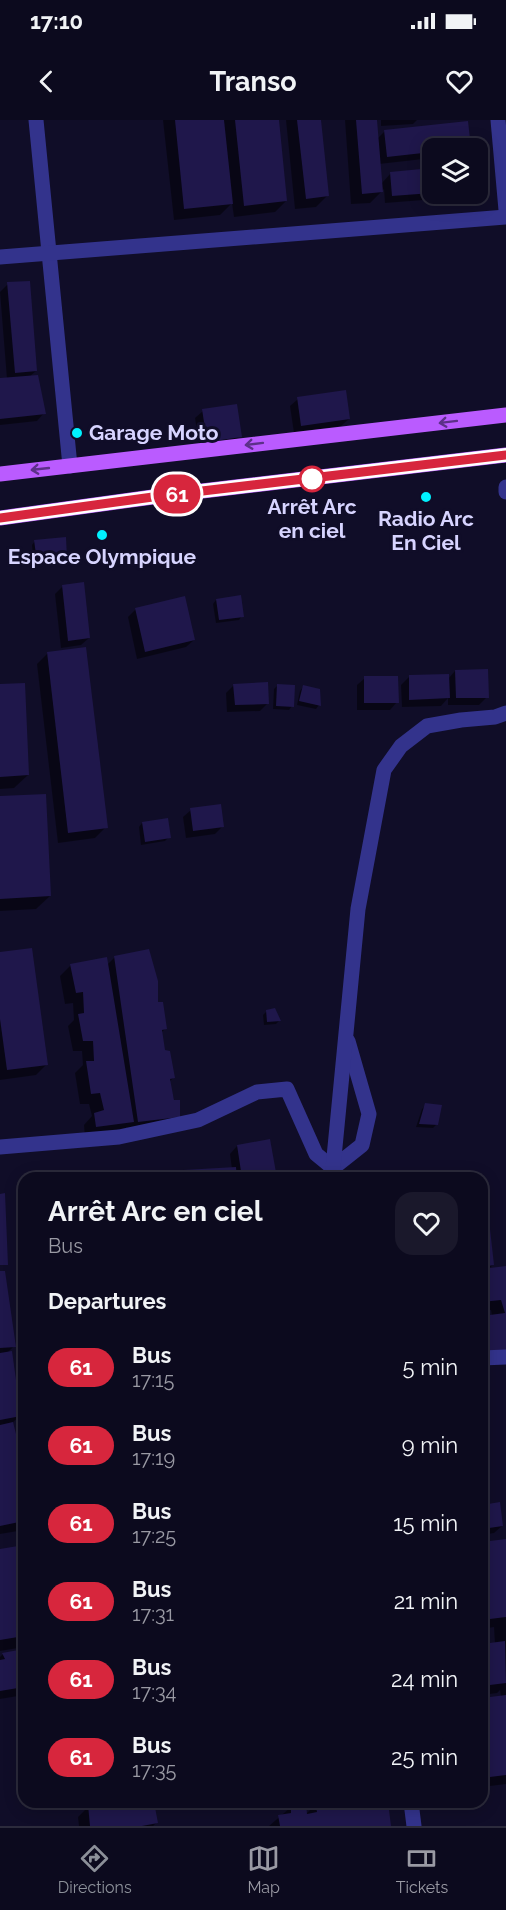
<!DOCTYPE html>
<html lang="en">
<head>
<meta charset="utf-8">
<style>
	body { margin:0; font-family:Raleway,sans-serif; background:#1a182b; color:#f1f3f6; height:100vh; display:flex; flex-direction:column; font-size:22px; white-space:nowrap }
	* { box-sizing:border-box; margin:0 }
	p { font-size:20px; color:#9a9aa4 }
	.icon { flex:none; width:33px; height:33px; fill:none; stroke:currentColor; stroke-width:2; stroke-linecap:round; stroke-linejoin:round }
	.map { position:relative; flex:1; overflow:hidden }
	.details { position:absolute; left:18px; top:1052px; width:470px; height:636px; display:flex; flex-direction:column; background:#0c0a1e; border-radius:18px; box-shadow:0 3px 15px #0003,0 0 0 2px #2c2b3c }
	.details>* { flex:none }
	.badge { padding:0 12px; border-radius:20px; font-size:21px; line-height:39px }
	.buttons { position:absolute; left:422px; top:18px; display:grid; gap:12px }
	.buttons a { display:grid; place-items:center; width:66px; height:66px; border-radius:12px; background:#0c0a1e; box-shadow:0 3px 15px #0003,0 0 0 2px #2c2b3c; font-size:30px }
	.map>.badge { position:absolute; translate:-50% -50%; box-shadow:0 0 0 3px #fff }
	h2 { padding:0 30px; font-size:22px; line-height:54px }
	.round { display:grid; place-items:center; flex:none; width:63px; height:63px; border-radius:18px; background:#1a182b }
	.overview { display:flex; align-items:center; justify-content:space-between; height:102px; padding:0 30px }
	h1 { font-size:28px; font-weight:700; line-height:45px }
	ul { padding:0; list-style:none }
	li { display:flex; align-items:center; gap:18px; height:78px; padding:0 30px }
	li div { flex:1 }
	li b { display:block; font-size:22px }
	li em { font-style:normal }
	li .badge { min-width:66px; font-weight:700; text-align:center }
	.status { display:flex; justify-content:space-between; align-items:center; height:42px; padding:0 30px; background:#0c0a1e; direction:ltr }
	.status svg { height:16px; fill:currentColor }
	header { display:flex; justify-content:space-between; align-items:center; height:78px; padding:0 30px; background:#0c0a1e; font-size:27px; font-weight:700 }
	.tab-bar { display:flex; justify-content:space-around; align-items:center; height:84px; border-top:2px solid #2c2b3c; background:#0c0a1e; font-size:16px; color:#9a9aa4 }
	.tab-bar a { display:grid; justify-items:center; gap:3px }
	.tab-bar .current { color:#8c9099 }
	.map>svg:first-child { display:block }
	.shadow { fill:#0007 }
	.building { fill:#1f174b }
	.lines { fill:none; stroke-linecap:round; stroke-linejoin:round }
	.minor { stroke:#33338c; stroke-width:15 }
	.major { stroke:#ba5bff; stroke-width:15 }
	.oneway { stroke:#5c3089 }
	.line-casing { stroke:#fff; stroke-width:14 }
	.line { stroke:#d7263d; stroke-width:9 }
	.poi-dot { fill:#00f1ff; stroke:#100d28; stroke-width:2 }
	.stop-dot { fill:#fff; stroke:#d7263d; stroke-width:3 }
	.labels { text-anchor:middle; stroke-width:6; stroke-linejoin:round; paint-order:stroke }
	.poi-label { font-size:21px; font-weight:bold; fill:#d7d4ff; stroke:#100d28 }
	.stop-label { font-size:21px; font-weight:bold; fill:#d7d4ff; stroke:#100d28 }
</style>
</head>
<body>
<div class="status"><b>17:10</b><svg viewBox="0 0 49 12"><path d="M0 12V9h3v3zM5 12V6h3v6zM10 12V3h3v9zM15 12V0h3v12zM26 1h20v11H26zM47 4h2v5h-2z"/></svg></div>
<header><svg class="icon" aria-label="back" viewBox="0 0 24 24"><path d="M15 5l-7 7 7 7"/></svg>Transo<svg class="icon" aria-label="heart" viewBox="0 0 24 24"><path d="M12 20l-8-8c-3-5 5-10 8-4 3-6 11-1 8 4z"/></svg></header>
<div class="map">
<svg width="506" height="1706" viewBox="0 0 506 1706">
	<rect width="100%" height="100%" fill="#100d28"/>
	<g class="shadow">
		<path d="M 163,0 L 278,0 L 286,81 L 275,92 L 234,97 L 232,83 L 220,95 L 174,100 Z"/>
		<path d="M 286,0 L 319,0 L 327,76 L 316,87 L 295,89 Z"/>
		<path d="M 345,0 L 376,0 L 377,19 L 385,11 L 469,28 L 432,28 L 432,38 L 379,44 L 381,64 L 391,53 L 432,50 L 432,74 L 464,74 L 461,77 L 385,83 L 384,69 L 370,83 L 351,84 Z"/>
		<path d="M 381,0 L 417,0 L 413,4 L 381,6 Z"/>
		<path d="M 8,164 L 36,251 L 29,257 L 44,293 L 37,301 L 0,305 L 0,260 L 7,259 L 0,172 Z"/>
		<path d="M 298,279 L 349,299 L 341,306 L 294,313 L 290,286 Z"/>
		<path d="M 203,291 L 240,316 L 232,324 L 200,329 L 195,298 Z"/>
		<path d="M 35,421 L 66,439 L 62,442 L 34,445 L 32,425 Z"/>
		<path d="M 63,466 L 89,518 L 81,525 L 61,528 L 55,474 Z"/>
		<path d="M 216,480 L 242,496 L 239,500 L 216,503 L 213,484 Z"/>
		<path d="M 136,489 L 194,520 L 186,527 L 137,539 L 128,497 Z"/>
		<path d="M 48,533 L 106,707 L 95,718 L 58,723 L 37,544 Z"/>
		<path d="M 455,551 L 487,577 L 479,585 L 448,585 L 448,578 L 441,586 L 402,587 L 401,565 L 409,557 L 448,559 Z"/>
		<path d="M 365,558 L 397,582 L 390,590 L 357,590 L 357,565 Z"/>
		<path d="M 0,565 L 28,655 L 14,668 L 0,669 Z"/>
		<path d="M 234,565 L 268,583 L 260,591 L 227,592 L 226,573 Z"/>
		<path d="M 277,566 L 292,586 L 289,590 L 273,589 L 274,569 Z"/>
		<path d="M 303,567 L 319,585 L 316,589 L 297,585 L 300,571 Z"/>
		<path d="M 0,678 L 50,776 L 36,789 L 0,791 Z"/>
		<path d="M 191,690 L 223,706 L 215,714 L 186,718 L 183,697 Z"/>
		<path d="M 142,703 L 169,717 L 165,721 L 141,725 L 139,707 Z"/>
		<path d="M 0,834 L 47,944 L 36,955 L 0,960 Z"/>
		<path d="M 115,837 L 157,883 L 165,909 L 161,913 L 164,931 L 174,957 L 169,962 L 179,996 L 128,1012 L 127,1007 L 122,1012 L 85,1018 L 84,1005 L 92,996 L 89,984 L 80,984 L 75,953 L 83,945 L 82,931 L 73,931 L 68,906 L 74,900 L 73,883 L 65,884 L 60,856 L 71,845 L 107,845 Z"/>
		<path d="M 266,892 L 279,901 L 276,904 L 264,905 L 263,895 Z"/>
		<path d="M 426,985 L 437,1004 L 433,1008 L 416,1007 L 422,989 Z"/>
		<path d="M 237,1026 L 276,1058 L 162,1058 L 167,1052 L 232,1049 L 230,1034 Z"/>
		<path d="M 482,1084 L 485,1084 L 493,1145 L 487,1150 L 506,1147 L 506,1241 L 482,1244 L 482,1197 L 492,1196 L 491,1190 L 482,1191 Z"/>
		<path d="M 0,1153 L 14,1226 L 7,1233 L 20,1296 L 12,1303 L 15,1315 L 24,1333 L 24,1410 L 0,1414 Z"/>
		<path d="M 499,1384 L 502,1406 L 494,1413 L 482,1415 L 482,1386 Z"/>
		<path d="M 506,1421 L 506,1664 L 482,1667 L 482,1579 L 501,1577 L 500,1570 L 497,1573 L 482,1575 L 482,1525 L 495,1524 L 494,1507 L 482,1509 L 482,1424 Z"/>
		<path d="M 24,1426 L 24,1527 L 0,1531 L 0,1430 Z"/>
		<path d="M 24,1531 L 24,1575 L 0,1579 L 0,1537 L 3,1534 Z"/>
		<path d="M 98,1682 L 153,1682 L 156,1703 L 153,1706 L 79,1706 L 78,1697 L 89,1686 L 93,1686 Z"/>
		<path d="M 331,1682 L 345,1682 L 346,1689 L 353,1682 L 371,1682 L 371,1686 L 390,1706 L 269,1706 L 291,1687 L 306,1694 L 316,1684 Z"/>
	</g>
	<g class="building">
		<path d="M 175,0 L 224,0 L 233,84 L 184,89 Z"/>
		<path d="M 235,0 L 279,0 L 287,81 L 244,86 Z"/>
		<path d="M 297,0 L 321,0 L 329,76 L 306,79 Z"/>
		<path d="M 356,0 L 377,0 L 383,72 L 362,74 Z"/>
		<path d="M 468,1 L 471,28 L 432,28 L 432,32 L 387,37 L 384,10 Z"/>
		<path d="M 432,48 L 432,73 L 392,76 L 390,52 Z"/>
		<path d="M 30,161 L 37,251 L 15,253 L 7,162 Z"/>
		<path d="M 38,255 L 46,294 L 0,299 L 0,258 Z"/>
		<path d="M 346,270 L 350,299 L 301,306 L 297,277 Z"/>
		<path d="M 237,284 L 242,317 L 207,322 L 202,289 Z"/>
		<path d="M 66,417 L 67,439 L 37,442 L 34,420 Z"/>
		<path d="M 84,462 L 90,518 L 68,521 L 62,465 Z"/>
		<path d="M 241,475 L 244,497 L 219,500 L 216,479 Z"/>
		<path d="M 185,476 L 195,520 L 145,532 L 135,488 Z"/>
		<path d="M 86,527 L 108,708 L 68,713 L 47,532 Z"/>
		<path d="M 488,549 L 489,578 L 456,578 L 455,550 Z"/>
		<path d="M 449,554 L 450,578 L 409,580 L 409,555 Z"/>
		<path d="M 364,556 L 398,556 L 399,583 L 364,583 Z"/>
		<path d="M 268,562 L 269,584 L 235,585 L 233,564 Z"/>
		<path d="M 25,563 L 29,655 L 0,657 L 0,564 Z"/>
		<path d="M 277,564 L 295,565 L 294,587 L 276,586 Z"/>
		<path d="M 303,565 L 320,569 L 321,586 L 299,581 Z"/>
		<path d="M 46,674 L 51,776 L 0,779 L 0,676 Z"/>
		<path d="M 221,684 L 224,707 L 193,711 L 190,688 Z"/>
		<path d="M 168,698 L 171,718 L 145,722 L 142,702 Z"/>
		<path d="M 32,828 L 48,945 L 7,950 L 0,899 L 0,832 Z"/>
		<path d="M 149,829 L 158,861 L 158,882 L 163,882 L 167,909 L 162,910 L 165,930 L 170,931 L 175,958 L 170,959 L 174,980 L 180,980 L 180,997 L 138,1002 L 114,836 Z"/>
		<path d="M 107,837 L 134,1002 L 96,1007 L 94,993 L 104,990 L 100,973 L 91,974 L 86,941 L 94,941 L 93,921 L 83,921 L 78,894 L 84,893 L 83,872 L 76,873 L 70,844 Z"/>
		<path d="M 275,888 L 281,901 L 267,902 L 266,890 Z"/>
		<path d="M 425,983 L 442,985 L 438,1005 L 419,1004 Z"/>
		<path d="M 270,1019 L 277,1058 L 242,1058 L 237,1025 Z"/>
		<path d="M 236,1047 L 237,1058 L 167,1058 L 166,1051 Z"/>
		<path d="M 5,1073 L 8,1145 L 0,1145 L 0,1074 Z"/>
		<path d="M 487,1082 L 494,1145 L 482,1147 L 482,1083 Z"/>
		<path d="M 506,1146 L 506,1232 L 482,1235 L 482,1196 L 505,1193 L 501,1180 L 482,1182 L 482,1149 Z"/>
		<path d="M 0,1151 L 5,1151 L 16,1227 L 0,1228 Z"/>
		<path d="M 12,1231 L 21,1296 L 0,1300 L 0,1233 Z"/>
		<path d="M 13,1302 L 16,1314 L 23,1316 L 24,1320 L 24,1401 L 0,1406 L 0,1305 Z"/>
		<path d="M 500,1382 L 503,1406 L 482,1409 L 482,1385 Z"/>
		<path d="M 506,1419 L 506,1497 L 482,1500 L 482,1422 Z"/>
		<path d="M 24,1425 L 24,1516 L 0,1520 L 0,1429 Z"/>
		<path d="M 505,1521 L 506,1563 L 482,1566 L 482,1524 Z"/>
		<path d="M 24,1529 L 24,1567 L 0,1571 L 0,1540 L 5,1539 L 2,1533 Z"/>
		<path d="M 506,1575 L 506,1655 L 482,1658 L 482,1578 Z"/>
		<path d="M 103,1682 L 154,1682 L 158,1703 L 142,1706 L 90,1706 L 88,1685 L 103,1684 Z"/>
		<path d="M 315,1682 L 346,1682 L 347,1687 L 357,1686 L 357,1682 L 372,1682 L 373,1684 L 388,1682 L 391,1706 L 280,1706 L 278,1695 L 291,1693 L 291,1686 L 306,1684 L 307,1694 L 317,1692 Z"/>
	</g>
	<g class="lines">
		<g class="minor">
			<path d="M 36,0 L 70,346"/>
			<path d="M 498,0 L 506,90"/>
			<path d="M 0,137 L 506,97"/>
			<path d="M 506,367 L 506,372"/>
			<path d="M 0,1027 L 119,1017 L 198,1000 L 257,972 L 287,969 L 316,1034 L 333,1048 L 362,1025 L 369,994 L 348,921"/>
			<path d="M 332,1058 L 358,789 L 384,650 L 401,626 L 427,606 L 461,600 L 495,597 L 506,593"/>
			<path d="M 482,1238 L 506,1237"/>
			<path d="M 411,1682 L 414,1706"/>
		</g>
		<g class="major">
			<path d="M 0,354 L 506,295"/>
			<path d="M 0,398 L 160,376 L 506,335"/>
		</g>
	</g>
	<defs><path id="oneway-shaft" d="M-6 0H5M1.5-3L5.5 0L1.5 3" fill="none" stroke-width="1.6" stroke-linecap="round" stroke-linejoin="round" transform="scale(1.5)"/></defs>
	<g class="oneway">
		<use href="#oneway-shaft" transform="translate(448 302) rotate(173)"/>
		<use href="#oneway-shaft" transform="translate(254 324) rotate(173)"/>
		<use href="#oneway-shaft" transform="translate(40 349) rotate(174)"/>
	</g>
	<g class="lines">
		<g class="line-casing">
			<path id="line" d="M 0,398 L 160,376 L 506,335"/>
		</g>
		<use href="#line" class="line"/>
	</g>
	<g class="poi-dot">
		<circle cx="77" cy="313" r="6"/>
		<circle cx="426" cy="377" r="6"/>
		<circle cx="102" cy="415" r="6"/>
	</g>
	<circle class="stop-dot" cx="312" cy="359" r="12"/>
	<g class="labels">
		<g class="poi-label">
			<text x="89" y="320" text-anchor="start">Garage Moto</text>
			<text x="426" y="406">Radio Arc<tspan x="426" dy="24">En Ciel</tspan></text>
			<text x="102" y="444">Espace Olympique</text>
		</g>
		<g class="stop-label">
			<text x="312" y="394">Arrêt Arc<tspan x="312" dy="24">en ciel</tspan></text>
		</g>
	</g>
</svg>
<div class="buttons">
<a><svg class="icon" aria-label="layers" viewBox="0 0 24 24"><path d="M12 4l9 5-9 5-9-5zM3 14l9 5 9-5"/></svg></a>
</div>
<b class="badge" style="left:177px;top:374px;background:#d7263d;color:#fff">61</b>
<section class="details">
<div class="overview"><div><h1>Arrêt Arc en ciel</h1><p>Bus</p></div><a class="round"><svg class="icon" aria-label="heart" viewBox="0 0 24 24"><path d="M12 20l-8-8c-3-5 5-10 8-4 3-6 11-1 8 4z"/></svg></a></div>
<h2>Departures</h2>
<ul>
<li><span class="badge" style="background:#d7263d;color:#fff">61</span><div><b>Bus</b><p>17:15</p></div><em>5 min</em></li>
<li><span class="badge" style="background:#d7263d;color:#fff">61</span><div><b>Bus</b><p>17:19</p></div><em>9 min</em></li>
<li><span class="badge" style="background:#d7263d;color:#fff">61</span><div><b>Bus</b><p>17:25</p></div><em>15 min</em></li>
<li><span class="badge" style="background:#d7263d;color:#fff">61</span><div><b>Bus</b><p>17:31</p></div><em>21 min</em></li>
<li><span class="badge" style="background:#d7263d;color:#fff">61</span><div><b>Bus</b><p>17:34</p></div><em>24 min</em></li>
<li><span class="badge" style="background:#d7263d;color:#fff">61</span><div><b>Bus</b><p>17:35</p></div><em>25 min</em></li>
</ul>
</section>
</div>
<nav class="tab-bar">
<a class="current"><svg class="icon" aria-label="directions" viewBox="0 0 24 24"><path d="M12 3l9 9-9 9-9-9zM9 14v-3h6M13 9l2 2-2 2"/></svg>Directions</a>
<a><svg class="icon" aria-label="map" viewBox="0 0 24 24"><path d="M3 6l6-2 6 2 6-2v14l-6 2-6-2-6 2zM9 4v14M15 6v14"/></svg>Map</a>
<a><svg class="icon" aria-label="tickets" viewBox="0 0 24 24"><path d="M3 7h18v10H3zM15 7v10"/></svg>Tickets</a>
</nav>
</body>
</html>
